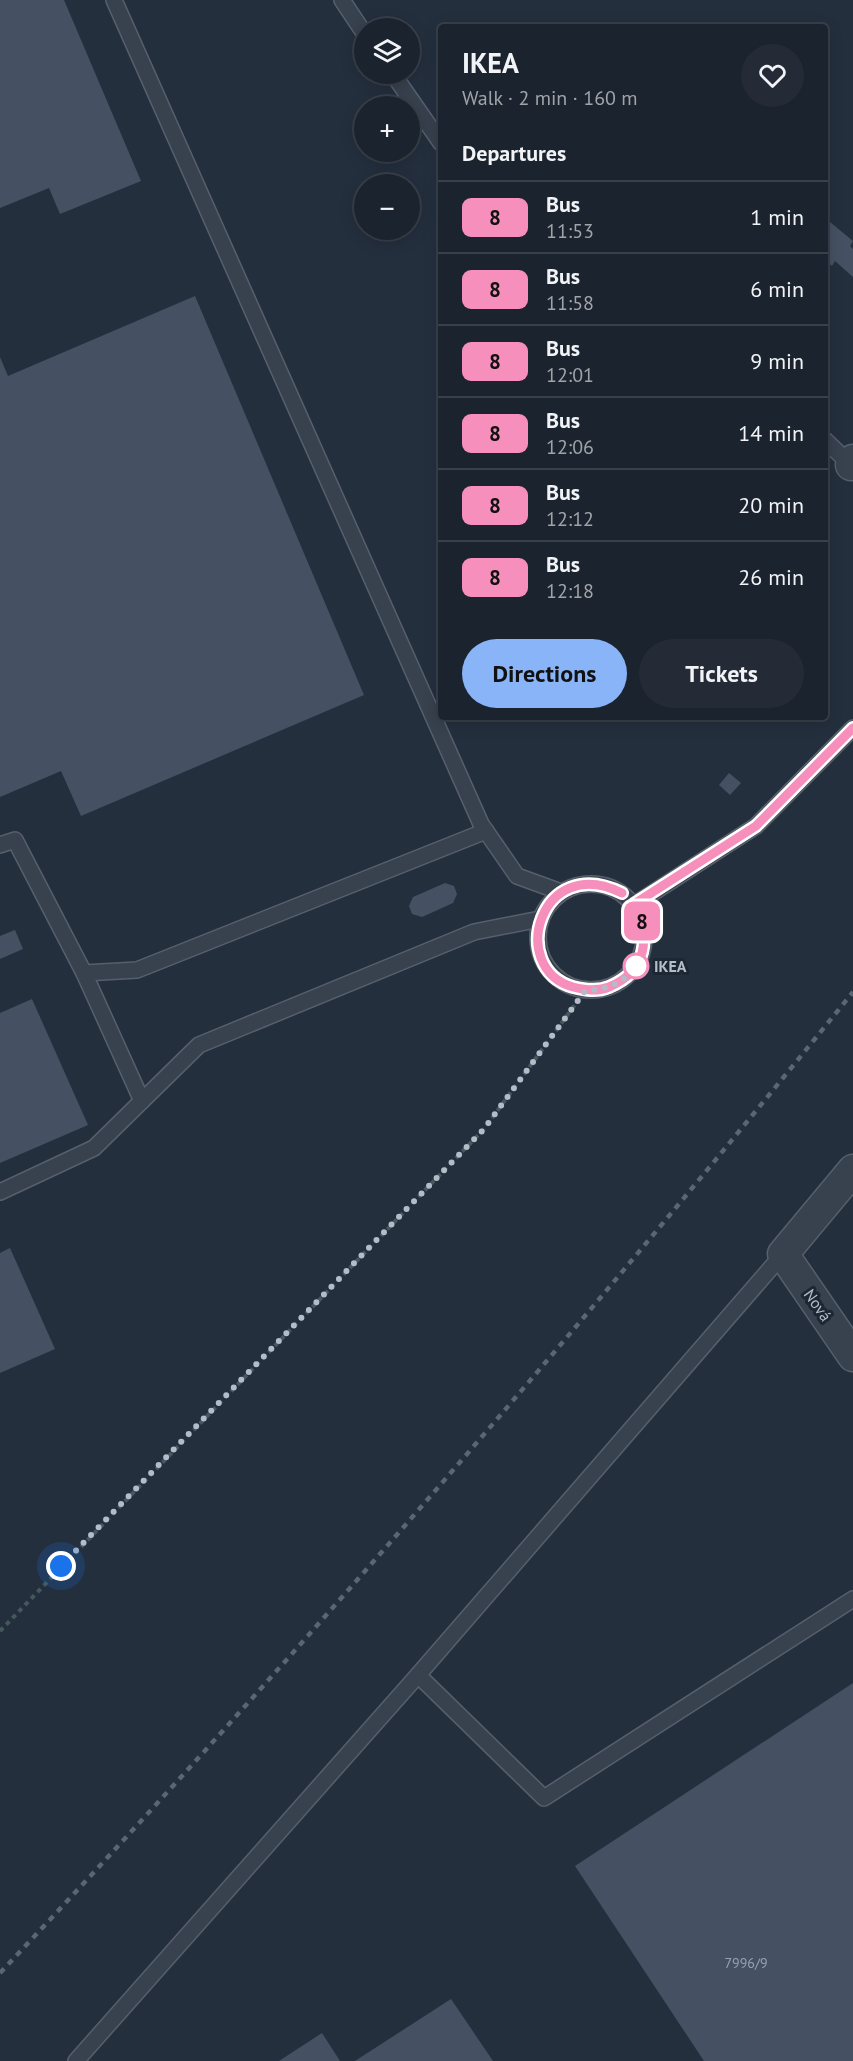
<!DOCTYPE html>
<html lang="en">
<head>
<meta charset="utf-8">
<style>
	body { margin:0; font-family:"PT Sans",sans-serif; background:#242b36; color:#f1f3f6; height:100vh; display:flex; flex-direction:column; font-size:22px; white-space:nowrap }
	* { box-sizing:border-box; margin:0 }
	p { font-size:20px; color:#a0a4aa }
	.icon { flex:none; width:33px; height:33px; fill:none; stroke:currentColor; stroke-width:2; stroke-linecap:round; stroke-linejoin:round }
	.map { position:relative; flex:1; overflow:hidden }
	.sheet { position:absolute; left:438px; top:24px; width:390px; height:696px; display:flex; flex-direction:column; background:#1b232e; border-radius:6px; box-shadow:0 3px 15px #0003,0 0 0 2px #39404a }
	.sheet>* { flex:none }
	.badge { padding:0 12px; border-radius:9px; font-size:21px; line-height:39px }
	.fabs { position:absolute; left:354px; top:18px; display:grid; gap:12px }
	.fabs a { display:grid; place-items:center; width:66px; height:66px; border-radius:50%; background:#1b232e; box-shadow:0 3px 15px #0003,0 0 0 2px #39404a; font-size:30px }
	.you { position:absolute; width:30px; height:30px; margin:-15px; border:4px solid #fff; border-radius:50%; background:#1a73e8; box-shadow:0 0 0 9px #1a73e833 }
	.map>.badge { position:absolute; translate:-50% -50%; box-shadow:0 0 0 3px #fff }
	h2 { padding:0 24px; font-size:22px; line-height:54px }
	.round { display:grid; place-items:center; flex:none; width:63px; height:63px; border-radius:32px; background:#242b36 }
	.head { display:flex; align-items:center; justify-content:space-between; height:102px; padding:0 24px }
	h1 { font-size:28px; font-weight:700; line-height:45px }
	.button { display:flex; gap:12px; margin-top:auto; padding:12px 24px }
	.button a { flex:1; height:69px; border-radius:36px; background:#8ab4f8; color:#111; font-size:24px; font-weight:700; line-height:69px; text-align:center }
	.button a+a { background:#242b36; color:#f1f3f6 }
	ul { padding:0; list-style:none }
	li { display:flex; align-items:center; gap:18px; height:72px; padding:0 24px; border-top:2px solid #39404a }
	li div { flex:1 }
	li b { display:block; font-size:22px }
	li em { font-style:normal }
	li .badge { min-width:66px; font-weight:700; text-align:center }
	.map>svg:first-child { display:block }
	.building { fill:#455162 }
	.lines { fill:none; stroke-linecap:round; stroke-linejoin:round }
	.lane-casing { stroke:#565f6c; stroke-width:18 }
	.street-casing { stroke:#565f6c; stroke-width:33 }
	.path { stroke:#44595c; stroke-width:4; stroke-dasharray:4.5 4.5; stroke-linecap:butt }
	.lane { stroke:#38414e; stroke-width:15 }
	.street { stroke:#38414e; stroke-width:30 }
	.rail { stroke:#5a6575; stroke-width:4.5; stroke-dasharray:6 6; stroke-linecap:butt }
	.line-casing { stroke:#fff; stroke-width:14 }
	.line { stroke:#f78fbc; stroke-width:9 }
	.walk { stroke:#b4bcc9; stroke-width:6; stroke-dasharray:0 10.8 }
	.stop-dot { fill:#fff; stroke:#f78fbc; stroke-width:3 }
	.labels { text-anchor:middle; stroke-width:6; stroke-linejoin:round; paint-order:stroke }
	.number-label { font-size:14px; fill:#98a1af }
	.stop-label { font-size:16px; font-weight:bold; fill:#b4bcc9; stroke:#1d2633; text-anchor:start }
	.street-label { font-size:16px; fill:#b4bcc9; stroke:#1d2633 }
</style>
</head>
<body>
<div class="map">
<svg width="853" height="2061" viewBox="0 0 853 2061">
	<rect width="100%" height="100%" fill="#242f3e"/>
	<g class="building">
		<path d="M 0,0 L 64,0 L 141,181 L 60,214 L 49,188 L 0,208 Z"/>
		<path d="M 830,222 L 853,241 L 850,246 L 853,249 L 853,277 L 835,261 L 832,266 L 825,260 L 825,227 Z"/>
		<path d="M 195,296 L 364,695 L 81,816 L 61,771 L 0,797 L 0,357 L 8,376 Z"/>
		<path d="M 729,773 L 741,783 L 730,795 L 719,785 Z"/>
		<path d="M 445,883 L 454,886 L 457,894 L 453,903 L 422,917 L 412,914 L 409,906 L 413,897 Z"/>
		<path d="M 15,930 L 23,949 L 0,959 L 0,936 Z"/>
		<path d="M 32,999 L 88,1125 L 0,1163 L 0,1013 Z"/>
		<path d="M 10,1248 L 55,1349 L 0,1373 L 0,1253 Z"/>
		<path d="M 853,1683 L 853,2061 L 704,2061 L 575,1866 Z"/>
		<path d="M 451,1999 L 493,2061 L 355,2061 Z"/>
		<path d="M 322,2033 L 340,2061 L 279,2061 Z"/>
	</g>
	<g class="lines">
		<g class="lane-casing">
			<g id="lane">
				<path d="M 114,0 L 481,824 L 517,876 L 561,892"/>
				<path d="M 342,0 L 364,33"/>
				<path d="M 393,74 L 441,143"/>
				<path d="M 825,440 L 853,467"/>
				<path d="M 0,845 L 15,840 L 84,973 L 137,970 L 486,831"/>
				<circle cx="591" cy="937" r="53"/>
				<path d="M 634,905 L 756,826 L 853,728"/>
				<path d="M 84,973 L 142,1101"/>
				<path d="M 0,1192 L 94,1148 L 199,1045 L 474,932 L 540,919"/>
				<path d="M 418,1675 L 783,1254"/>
				<path d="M 76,2061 L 418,1675 L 544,1798 L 853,1599"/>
			</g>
		</g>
		<g class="street-casing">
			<g id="street">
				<path d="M 851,465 L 853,460"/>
				<path d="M 853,1170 L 783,1254 L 853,1356"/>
			</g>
		</g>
		<path class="path" d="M 0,1631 L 484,1129 L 585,991"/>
		<use href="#lane" class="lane"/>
		<use href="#street" class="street"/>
		<path class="rail" d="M 0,1973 C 297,1657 580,1329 853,992"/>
	</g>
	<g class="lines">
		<g class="line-casing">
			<path id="line" d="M 622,893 C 540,852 507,968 573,987 C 585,990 597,992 609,987 C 647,971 651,938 634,904 L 756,826 L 853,728"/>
		</g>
		<use href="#line" class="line"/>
		<path class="walk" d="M 61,1566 L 484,1129 L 585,991 C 606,989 624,984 636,966"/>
	</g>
	<circle class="stop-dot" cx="636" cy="966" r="12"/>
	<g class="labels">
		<g class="number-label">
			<text x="746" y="1968">7996/9</text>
		</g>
		<g class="stop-label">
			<text x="654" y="972">IKEA</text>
		</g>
		<g class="street-label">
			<text transform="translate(818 1305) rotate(55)" y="6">Nová</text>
		</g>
	</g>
</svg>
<div class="fabs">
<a><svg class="icon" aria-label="layers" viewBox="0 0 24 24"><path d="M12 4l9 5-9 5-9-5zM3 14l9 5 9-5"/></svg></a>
<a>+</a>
<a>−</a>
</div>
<div class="you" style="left:61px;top:1566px"></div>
<b class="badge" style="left:642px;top:921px;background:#f78fbc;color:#111">8</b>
<section class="sheet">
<div class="head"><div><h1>IKEA</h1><p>Walk · 2 min · 160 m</p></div><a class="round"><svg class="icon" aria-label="heart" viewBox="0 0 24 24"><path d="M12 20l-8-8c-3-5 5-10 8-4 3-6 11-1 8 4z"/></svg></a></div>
<h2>Departures</h2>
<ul>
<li><span class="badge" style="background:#f78fbc;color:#111">8</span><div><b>Bus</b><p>11:53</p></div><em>1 min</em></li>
<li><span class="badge" style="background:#f78fbc;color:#111">8</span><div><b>Bus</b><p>11:58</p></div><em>6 min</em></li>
<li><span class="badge" style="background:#f78fbc;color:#111">8</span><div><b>Bus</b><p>12:01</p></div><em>9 min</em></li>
<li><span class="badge" style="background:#f78fbc;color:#111">8</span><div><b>Bus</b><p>12:06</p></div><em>14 min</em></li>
<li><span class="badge" style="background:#f78fbc;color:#111">8</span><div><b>Bus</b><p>12:12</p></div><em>20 min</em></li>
<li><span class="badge" style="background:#f78fbc;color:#111">8</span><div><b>Bus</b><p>12:18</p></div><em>26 min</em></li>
</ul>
<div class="button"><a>Directions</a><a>Tickets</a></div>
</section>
</div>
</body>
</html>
